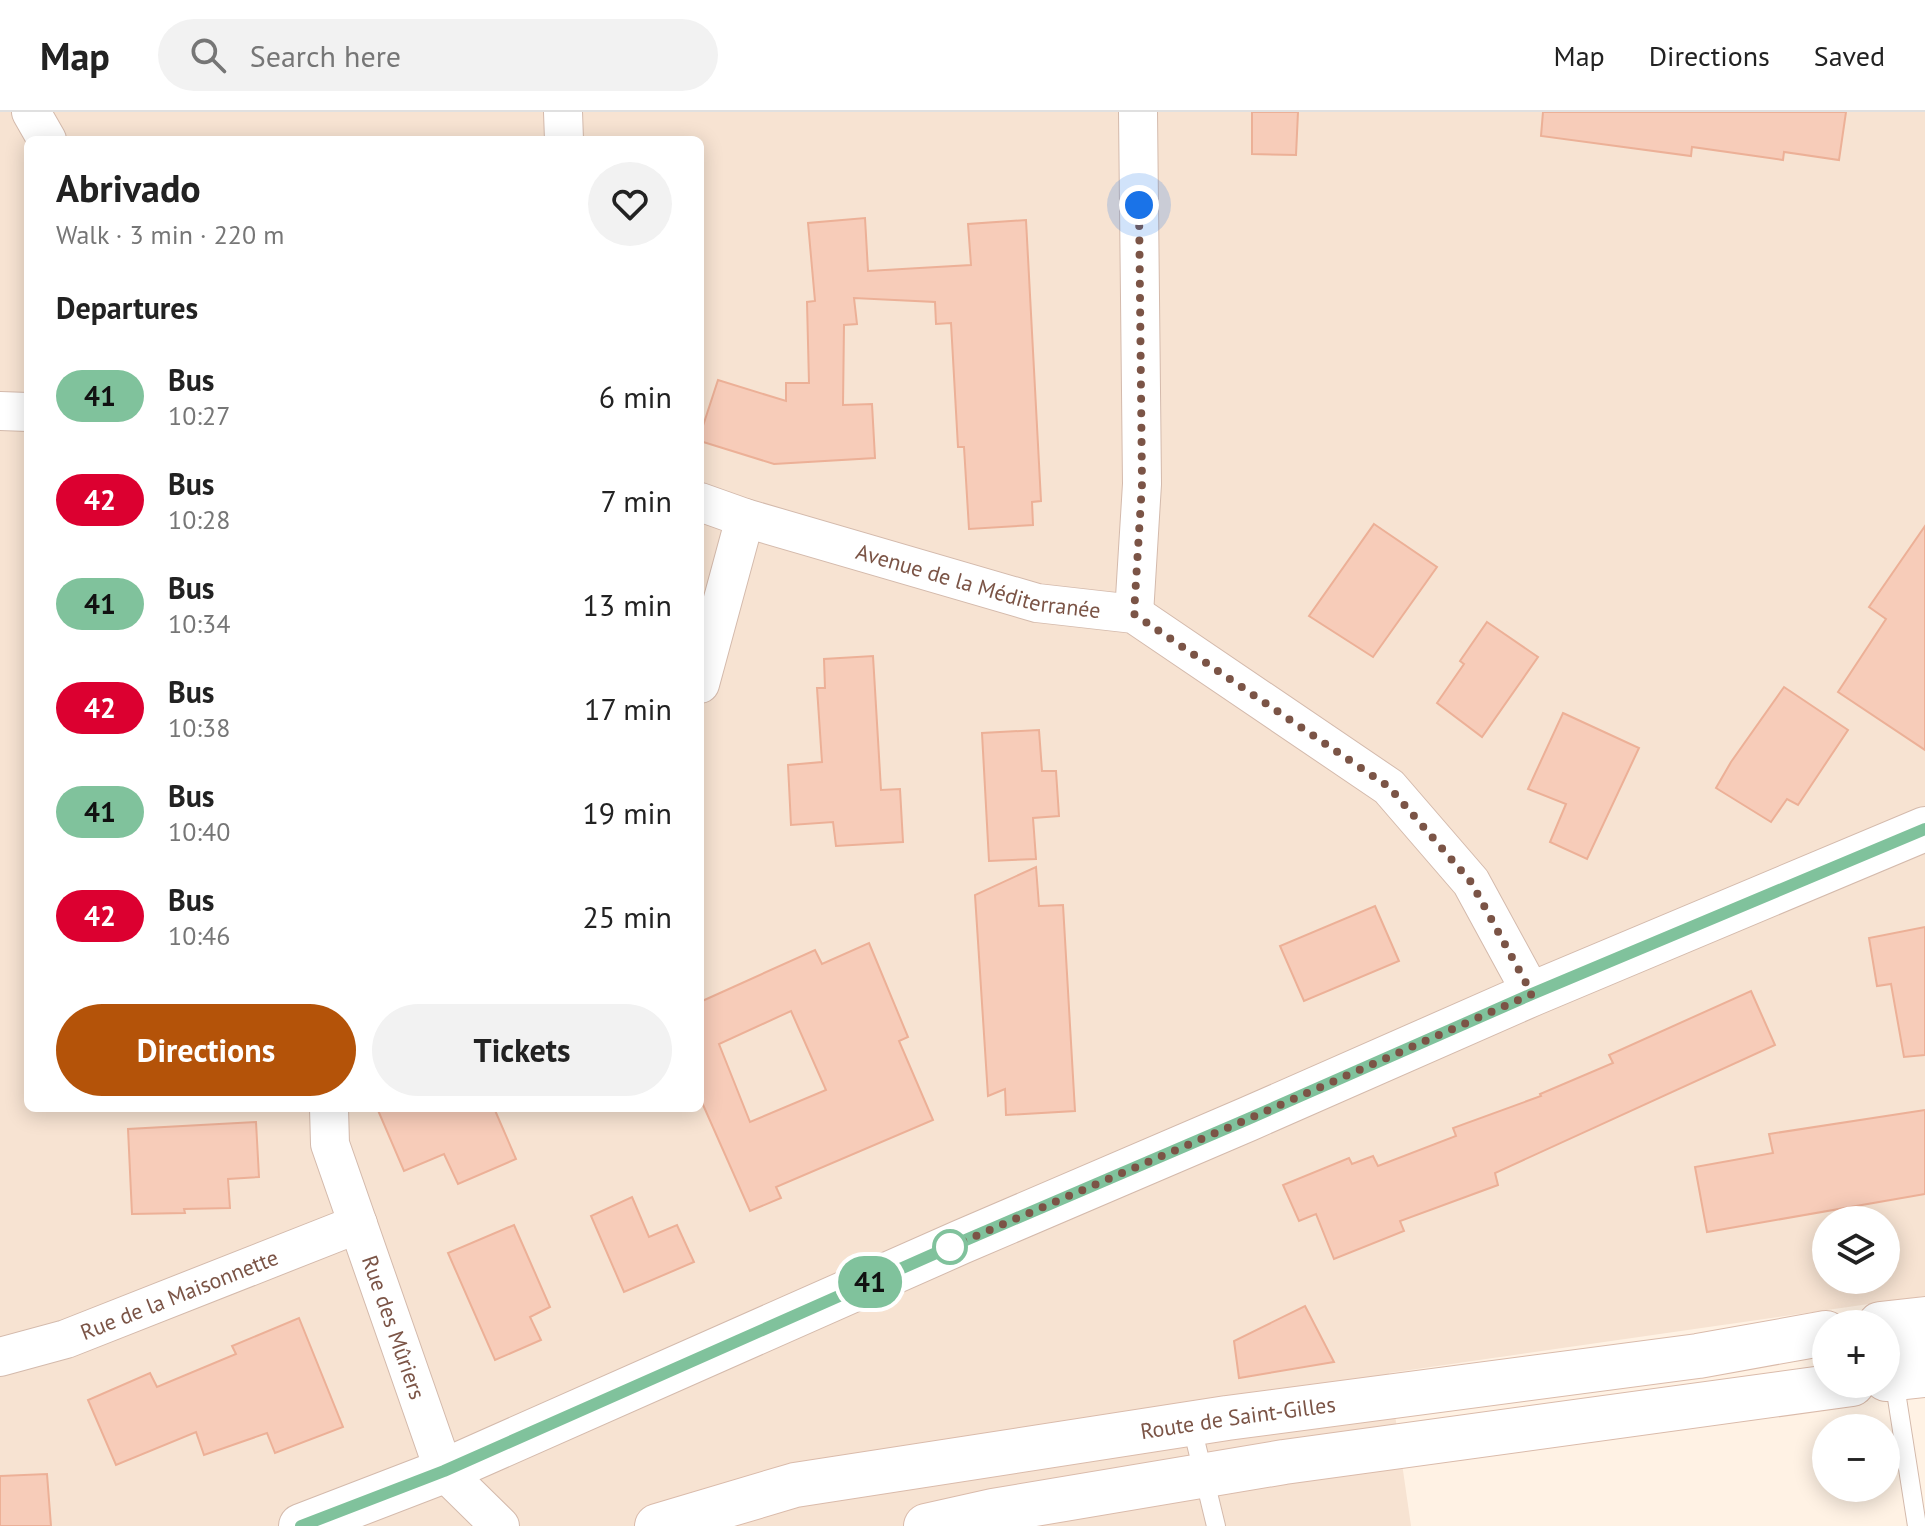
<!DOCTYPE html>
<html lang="en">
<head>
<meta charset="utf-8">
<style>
	body { margin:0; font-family:"PT Sans",sans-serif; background:#f2f2f2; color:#222; height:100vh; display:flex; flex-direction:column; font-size:30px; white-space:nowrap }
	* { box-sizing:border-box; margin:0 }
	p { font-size:26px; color:#767676 }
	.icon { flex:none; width:44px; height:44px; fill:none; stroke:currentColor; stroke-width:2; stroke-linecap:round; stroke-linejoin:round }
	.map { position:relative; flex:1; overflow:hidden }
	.panel { position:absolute; left:24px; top:24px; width:680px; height:976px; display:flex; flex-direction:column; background:#fff; border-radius:12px; box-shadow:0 4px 20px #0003 }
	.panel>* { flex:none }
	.badge { padding:0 16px; border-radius:26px; font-size:28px; line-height:52px }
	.tools { position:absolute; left:1812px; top:1094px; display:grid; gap:16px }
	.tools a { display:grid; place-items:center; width:88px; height:88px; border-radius:50%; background:#fff; box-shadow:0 4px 20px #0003; font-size:40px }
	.you { position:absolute; width:40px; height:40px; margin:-20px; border:6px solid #fff; border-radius:50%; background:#1a73e8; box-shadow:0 0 0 12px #1a73e833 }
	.map>.badge { position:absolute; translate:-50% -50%; box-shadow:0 0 0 4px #fff }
	h2 { padding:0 32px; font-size:30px; line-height:72px }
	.round { display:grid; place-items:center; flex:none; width:84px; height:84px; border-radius:42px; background:#f2f2f2 }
	.headline { display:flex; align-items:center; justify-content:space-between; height:136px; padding:0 32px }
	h1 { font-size:38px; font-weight:800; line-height:60px }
	.cta { display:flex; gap:16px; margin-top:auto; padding:16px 32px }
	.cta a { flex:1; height:92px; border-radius:48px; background:#b45309; color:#fff; font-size:32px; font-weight:800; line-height:92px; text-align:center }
	.cta a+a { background:#f2f2f2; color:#222 }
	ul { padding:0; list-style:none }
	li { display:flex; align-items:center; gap:24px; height:104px; padding:0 32px }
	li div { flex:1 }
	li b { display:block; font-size:30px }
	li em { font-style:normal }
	li .badge { min-width:88px; font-weight:700; text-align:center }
	header { display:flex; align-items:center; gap:48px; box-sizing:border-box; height:112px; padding:0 40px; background:#fff; border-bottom:2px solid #e0e0e0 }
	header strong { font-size:38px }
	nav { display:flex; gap:44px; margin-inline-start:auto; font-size:28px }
	.search { width:560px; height:72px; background:#f2f2f2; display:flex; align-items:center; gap:20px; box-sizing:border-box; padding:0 28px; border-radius:44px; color:#767676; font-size:30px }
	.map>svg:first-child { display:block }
	.residential { fill:#f7e3d2; fill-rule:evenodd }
	.building { fill:#f7ccb9; stroke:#ecb097; stroke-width:2; fill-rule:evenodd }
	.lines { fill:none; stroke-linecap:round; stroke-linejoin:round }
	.service-casing { stroke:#d4baac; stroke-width:20 }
	.minor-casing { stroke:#d4baac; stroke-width:40 }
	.tertiary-casing { stroke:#d4baac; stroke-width:46 }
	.secondary-casing { stroke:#dabbab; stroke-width:46 }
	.service { stroke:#fff; stroke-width:18 }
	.minor { stroke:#fff; stroke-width:38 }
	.tertiary { stroke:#fff; stroke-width:44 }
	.secondary { stroke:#fff; stroke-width:44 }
	.line-casing { stroke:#fff; stroke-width:18 }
	.line { stroke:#80c29c; stroke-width:12 }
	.walk { stroke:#7b5446; stroke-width:8; stroke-dasharray:0 14.4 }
	.stop-dot { fill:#fff; stroke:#80c29c; stroke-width:4 }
	.labels { text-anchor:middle; stroke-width:7; stroke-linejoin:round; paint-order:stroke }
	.street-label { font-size:22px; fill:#7b5446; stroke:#fff6ed }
</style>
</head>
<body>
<header>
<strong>Map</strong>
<div class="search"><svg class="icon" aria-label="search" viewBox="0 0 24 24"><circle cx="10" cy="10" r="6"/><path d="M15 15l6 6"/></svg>Search here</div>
<nav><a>Map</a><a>Directions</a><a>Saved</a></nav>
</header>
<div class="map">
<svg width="1925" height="1414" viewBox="0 0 1925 1414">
	<rect width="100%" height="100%" fill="#fff2e4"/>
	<path class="residential" d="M 0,0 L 1925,0 L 1925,1184 L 1389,1261 L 1411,1414 L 0,1414 ZM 28,28 L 700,28 L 700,996 L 28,996 ZM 1826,1108 L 1886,1108 L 1886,1168 L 1826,1168 Z"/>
	<g class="building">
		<path d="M 1252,0 L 1298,0 L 1296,43 L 1252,42 Z"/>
		<path d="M 1543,0 L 1846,0 L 1839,48 L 1784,40 L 1783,48 L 1692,35 L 1691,44 L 1541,24 Z"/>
		<path d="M 865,106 L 868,159 L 971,153 L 968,112 L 1026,108 L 1041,389 L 1032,390 L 1033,413 L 969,417 L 964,335 L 958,335 L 951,211 L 936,212 L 935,190 L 854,186 L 857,212 L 844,213 L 843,293 L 872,292 L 875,346 L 774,352 L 700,329 L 700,323 L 718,268 L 786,289 L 786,271 L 809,271 L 807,190 L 815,189 L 808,111 Z"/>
		<path d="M 1374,412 L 1437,455 L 1373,545 L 1309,504 Z"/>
		<path d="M 1925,414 L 1925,638 L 1838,580 L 1886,507 L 1869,495 Z"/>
		<path d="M 1487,510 L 1538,545 L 1482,625 L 1437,591 L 1464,552 L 1460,549 Z"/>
		<path d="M 873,544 L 881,678 L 900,677 L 903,730 L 836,734 L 833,710 L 791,713 L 788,653 L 822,650 L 817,576 L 825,576 L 824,547 Z"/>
		<path d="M 1784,575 L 1848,618 L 1798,693 L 1787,687 L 1771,710 L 1716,676 L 1731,650 Z"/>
		<path d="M 1563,601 L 1639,636 L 1587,747 L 1550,730 L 1566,692 L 1528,677 Z"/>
		<path d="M 1039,618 L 1042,659 L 1056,659 L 1059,704 L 1033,706 L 1036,747 L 989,749 L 982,621 Z"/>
		<path d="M 1036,755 L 1039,794 L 1063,793 L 1075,999 L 1006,1003 L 1005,977 L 988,984 L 975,783 Z"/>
		<path d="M 1375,794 L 1399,849 L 1304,889 L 1280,834 Z"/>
		<path d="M 1925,815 L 1925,943 L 1904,945 L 1891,872 L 1877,874 L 1869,826 Z"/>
		<path d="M 869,831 L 908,925 L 899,929 L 933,1008 L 776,1075 L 781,1086 L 750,1099 L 700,986 L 700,890 L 815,838 L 822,852 ZM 791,899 L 826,978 L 750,1010 L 719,932 Z"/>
		<path d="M 1751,879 L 1775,933 L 1495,1061 L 1498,1073 L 1400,1109 L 1404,1119 L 1334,1147 L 1316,1102 L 1299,1109 L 1283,1073 L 1349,1046 L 1352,1052 L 1373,1044 L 1378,1054 L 1456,1024 L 1453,1016 L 1541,984 L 1540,982 L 1613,951 L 1609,943 Z"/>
		<path d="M 377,996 L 494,996 L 516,1047 L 458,1072 L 444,1042 L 404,1059 Z"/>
		<path d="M 1925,998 L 1925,1082 L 1707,1120 L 1695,1055 L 1773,1041 L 1769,1022 Z"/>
		<path d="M 256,1010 L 259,1065 L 228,1067 L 230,1096 L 184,1097 L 185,1101 L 132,1102 L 128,1017 Z"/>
		<path d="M 632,1085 L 649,1125 L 677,1113 L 694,1150 L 624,1180 L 591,1104 Z"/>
		<path d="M 514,1113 L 550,1195 L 530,1205 L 541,1228 L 495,1248 L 448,1141 Z"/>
		<path d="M 1305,1194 L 1334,1250 L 1239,1266 L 1234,1229 Z"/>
		<path d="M 299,1206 L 343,1315 L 275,1341 L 267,1321 L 204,1343 L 196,1320 L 116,1353 L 88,1288 L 150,1261 L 157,1275 L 236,1242 L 232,1234 Z"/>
		<path d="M 47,1362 L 51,1414 L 0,1414 L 0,1364 Z"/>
	</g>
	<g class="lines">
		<g class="service-casing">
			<g id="service">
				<path d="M 1886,1216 L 1917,1414"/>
				<path d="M 1890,1240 L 1925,1235"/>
				<path d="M 1191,1311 L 1216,1414"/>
			</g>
		</g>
		<g class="minor-casing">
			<g id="minor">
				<path d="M 31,0 L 47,28"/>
				<path d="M 563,0 L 564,28"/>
				<path d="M 0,299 L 28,300"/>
				<path id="s1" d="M 700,390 L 745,406 L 1037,491 L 1134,502 L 1389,675 L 1471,770 L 1532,882"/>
				<path d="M 1134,502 L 1142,372 L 1138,0"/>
				<path d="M 700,572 L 745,406"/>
				<path id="s2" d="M 329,996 L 330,1032 L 444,1359 L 500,1414"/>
				<path id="s3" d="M 0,1245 L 66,1227 L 358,1112"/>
			</g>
		</g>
		<g class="tertiary-casing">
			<path id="tertiary" d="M 301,1414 L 444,1359 L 961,1130 L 1248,1007 L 1532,882 L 1925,717"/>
		</g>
		<g class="secondary-casing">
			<g id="secondary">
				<path d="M 1880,1212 L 1925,1207"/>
				<path d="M 1886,1267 L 1925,1263"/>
				<path id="s4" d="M 657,1414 L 795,1373 L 1227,1306 L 1698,1244 L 1826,1221"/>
				<path d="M 926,1414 L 993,1399 L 1284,1350 L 1852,1272"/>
			</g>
		</g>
		<use href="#service" class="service"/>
		<use href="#minor" class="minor"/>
		<use href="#tertiary" class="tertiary"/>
		<use href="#secondary" class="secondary"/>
	</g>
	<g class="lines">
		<g class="line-casing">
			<path id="line" d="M 301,1414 L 444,1359 L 961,1130 L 1248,1007 L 1532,882 L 1925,717"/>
		</g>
		<use href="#line" class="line"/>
		<path class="walk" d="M 950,1135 L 1248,1007 L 1532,882 L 1471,770 L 1389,675 L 1134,502 L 1142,372 L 1139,93"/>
	</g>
	<circle class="stop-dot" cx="950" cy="1135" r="16"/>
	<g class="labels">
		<g class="street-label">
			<text dy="8" stroke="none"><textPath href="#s1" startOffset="290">Avenue de la Méditerranée</textPath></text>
			<text dy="8" stroke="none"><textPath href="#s3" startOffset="190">Rue de la Maisonnette</textPath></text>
			<text dy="8" stroke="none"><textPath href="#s2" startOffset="230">Rue des Mûriers</textPath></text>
			<text dy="8" stroke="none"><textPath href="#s4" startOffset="592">Route de Saint-Gilles</textPath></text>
		</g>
	</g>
</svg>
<div class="tools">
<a><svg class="icon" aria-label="layers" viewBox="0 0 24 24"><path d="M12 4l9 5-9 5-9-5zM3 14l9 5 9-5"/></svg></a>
<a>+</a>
<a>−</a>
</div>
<div class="you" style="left:1139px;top:93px"></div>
<b class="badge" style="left:870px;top:1170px;background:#80c29c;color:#111">41</b>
<section class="panel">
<div class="headline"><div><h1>Abrivado</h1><p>Walk · 3 min · 220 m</p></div><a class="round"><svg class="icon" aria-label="heart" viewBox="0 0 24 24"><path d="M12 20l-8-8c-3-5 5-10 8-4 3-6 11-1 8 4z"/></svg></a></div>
<h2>Departures</h2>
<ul>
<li><span class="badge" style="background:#80c29c;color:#111">41</span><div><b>Bus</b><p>10:27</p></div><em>6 min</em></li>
<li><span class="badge" style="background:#dc0030;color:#fff">42</span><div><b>Bus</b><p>10:28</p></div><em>7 min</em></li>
<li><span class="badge" style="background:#80c29c;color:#111">41</span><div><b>Bus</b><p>10:34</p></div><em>13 min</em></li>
<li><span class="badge" style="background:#dc0030;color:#fff">42</span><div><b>Bus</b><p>10:38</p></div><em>17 min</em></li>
<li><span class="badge" style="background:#80c29c;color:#111">41</span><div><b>Bus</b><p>10:40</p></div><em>19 min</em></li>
<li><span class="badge" style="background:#dc0030;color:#fff">42</span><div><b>Bus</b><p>10:46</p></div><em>25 min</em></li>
</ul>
<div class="cta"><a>Directions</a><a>Tickets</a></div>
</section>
</div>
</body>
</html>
